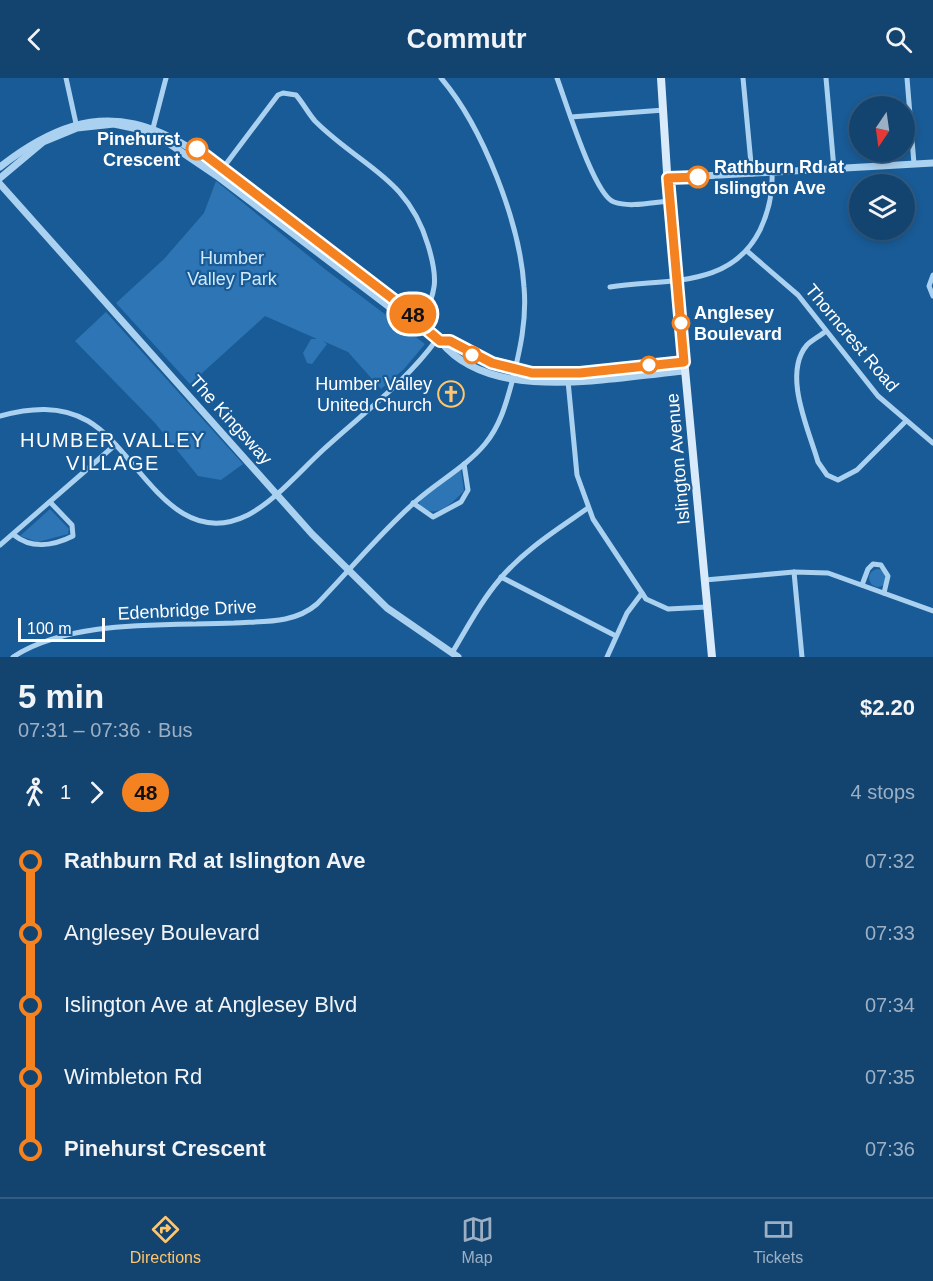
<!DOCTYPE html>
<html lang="en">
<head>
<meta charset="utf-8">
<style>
	body { margin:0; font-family:Arial,sans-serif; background:#204e78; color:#f1f3f6; height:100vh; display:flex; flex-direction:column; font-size:22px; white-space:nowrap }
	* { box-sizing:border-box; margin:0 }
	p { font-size:20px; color:#9db0c3 }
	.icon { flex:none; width:33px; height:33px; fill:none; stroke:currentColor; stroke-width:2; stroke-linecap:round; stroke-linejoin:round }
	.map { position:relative; height:579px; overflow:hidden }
	.sheet { display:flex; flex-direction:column; background:#134470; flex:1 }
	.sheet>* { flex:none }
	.badge { padding:0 12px; border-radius:20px; font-size:21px; line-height:39px }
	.needle { width:39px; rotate:193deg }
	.controls { position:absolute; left:849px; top:18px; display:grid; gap:12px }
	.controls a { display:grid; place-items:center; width:66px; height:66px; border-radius:50%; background:#134470; box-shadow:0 3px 9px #0003,0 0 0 2px #325c83; font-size:30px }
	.scale { position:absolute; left:18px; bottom:15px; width:87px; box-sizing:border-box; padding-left:6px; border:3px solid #fff; border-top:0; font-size:16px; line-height:21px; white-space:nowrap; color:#fff; -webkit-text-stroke:4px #195b96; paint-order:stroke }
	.map>.badge { position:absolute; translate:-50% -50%; box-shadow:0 0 0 3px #fff }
	.legs { display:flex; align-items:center; gap:9px; height:66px; padding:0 18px; font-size:20px }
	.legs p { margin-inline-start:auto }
	.summary { display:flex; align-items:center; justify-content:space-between; height:102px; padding:0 18px }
	h1 { font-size:33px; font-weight:600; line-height:45px }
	ul { padding:0 18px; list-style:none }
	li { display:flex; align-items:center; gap:21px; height:72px; font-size:22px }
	li i { display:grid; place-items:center; width:9px; height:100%; margin:0 8px; background:currentColor }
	li i::after { content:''; width:15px; height:15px; margin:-8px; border:4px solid; border-radius:50%; background:#134470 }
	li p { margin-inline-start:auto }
	li:first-child i { background:linear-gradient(#0000 50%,currentColor 0) }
	li:last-child i { background:linear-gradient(currentColor 50%,#0000 0) }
	header { display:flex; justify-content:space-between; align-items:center; height:78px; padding:0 18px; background:#134470; font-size:27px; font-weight:600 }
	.tabs { display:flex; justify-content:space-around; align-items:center; height:84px; border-top:2px solid #325c83; background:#134470; font-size:16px; color:#9db0c3 }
	.tabs a { display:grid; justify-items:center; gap:3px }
	.tabs .on { color:#ffc66b }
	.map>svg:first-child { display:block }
	.green { fill:#2d75b4 }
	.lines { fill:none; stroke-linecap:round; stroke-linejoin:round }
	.minor { stroke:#abd1f0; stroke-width:5 }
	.tertiary { stroke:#abd1f0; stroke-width:7 }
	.secondary { stroke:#d9ebfb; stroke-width:8 }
	.line-1-casing { stroke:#fff; stroke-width:14 }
	.line-1 { stroke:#f58220; stroke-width:9 }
	.stop-1-dot { fill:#fff; stroke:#f58220; stroke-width:3 }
	.labels { text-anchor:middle; stroke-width:4.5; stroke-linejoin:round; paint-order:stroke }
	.stop-label { font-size:18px; font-weight:bold; fill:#fff; stroke:#195b96; text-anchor:start }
	.park-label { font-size:18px; fill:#d2e9fb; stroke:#195b96 }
	.street-label { font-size:18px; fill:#fff; stroke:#195b96 }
	.poi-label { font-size:18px; fill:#fff; stroke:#195b96; text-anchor:end }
	.neighbourhood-label { font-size:20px; letter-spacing:1.5px; fill:#fff; stroke:#195b96 }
</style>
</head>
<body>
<header><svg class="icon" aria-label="back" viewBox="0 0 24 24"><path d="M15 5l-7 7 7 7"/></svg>Commutr<svg class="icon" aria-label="search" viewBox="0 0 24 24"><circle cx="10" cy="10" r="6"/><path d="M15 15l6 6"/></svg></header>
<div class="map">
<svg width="933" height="579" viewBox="0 0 933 579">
	<rect width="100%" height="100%" fill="#195b96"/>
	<g class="green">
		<path d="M 223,96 L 418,243 L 417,245 L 223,99 Z"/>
		<path d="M 216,103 L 326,192 L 425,266 L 404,291 L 381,311 L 348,274 L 323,263 L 327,266 L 312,286 L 307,285 L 303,275 L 311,261 L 317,261 L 265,238 L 190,306 L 116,225 L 164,181 L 204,135 Z"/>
		<path d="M 106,234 L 243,386 L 221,402 L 198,398 L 155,345 L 75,263 Z"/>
		<path d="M 449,265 C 461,273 505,292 510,297 C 486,292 466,282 446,269 Z"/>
		<path d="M 674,289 L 675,292 L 574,302 L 573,300 L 573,297 Z"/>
		<path d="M 461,392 L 464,413 C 451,426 437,441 419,429 L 420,422 Z"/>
		<path d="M 50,431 L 69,451 L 68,456 L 38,464 L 20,458 Z"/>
		<circle cx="878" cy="500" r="9"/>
	</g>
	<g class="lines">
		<g class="minor">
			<path d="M 66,0 L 77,50"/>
			<path d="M 557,0 C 566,24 594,117 614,124 C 630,130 654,124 670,123"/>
			<path d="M 743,0 L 752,96"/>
			<path d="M 826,0 L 834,91"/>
			<path d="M 907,0 L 914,86"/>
			<path d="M 571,39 L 664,32"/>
			<path d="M 152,54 L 166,0"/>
			<path d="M 220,94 L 278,17 L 283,15 L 296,17 C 303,25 308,35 315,43 C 361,89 408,99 428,167 C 439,203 436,212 421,247"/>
			<path d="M 747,173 L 798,217 L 878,318 L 933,365"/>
			<path d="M 933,197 L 929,208 L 933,218"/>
			<path d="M 610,209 C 665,200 730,212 760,152 C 769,133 773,116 772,95"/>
			<path d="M 826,253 C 820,258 812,262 807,267 C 782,296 809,352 818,384 L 827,397 L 838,402 L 857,392 L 905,344"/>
			<path d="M 568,303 L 577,397 L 593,441 L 646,521 L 668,531 L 707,529"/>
			<path d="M 0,338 C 30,330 60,327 88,343 C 138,372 172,475 248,437 C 276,422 300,393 324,371 C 362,336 407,303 437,261"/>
			<path d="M 413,425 L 433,439 L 461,424 L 468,412 L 464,386"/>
			<path d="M 14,457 C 31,471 53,468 73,458 L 72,447 L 50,424"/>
			<path d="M 0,467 L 115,367"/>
			<path d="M 794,494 L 802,579"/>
			<path d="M 501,499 L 616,558"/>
			<path d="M 705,502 L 794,494 L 828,495 L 933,533"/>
			<path d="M 862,507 L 868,491 L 873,486 L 881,487 L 888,498 L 884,515"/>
			<path d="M 452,575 C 467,550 481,523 500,501 C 524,472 558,451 588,430"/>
			<path d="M 13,579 C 71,541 165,548 234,545 C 263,543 294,546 317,526 C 350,492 380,455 415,424 C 437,404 466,389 485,366 C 500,348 506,326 512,304 C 520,272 527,242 524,209 C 520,145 483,49 441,0"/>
			<path d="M 607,579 L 627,535 L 642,515"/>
		</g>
		<g class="tertiary">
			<path d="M 0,89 C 113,0 173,55 271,128 C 320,166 370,202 419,241 C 423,252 434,255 441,264 C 492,327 614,299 685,293"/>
			<path d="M 0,100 L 43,64 L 77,50 L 114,46 L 152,54 L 217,98 L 409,244 L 415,248 L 421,247"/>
			<path d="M 668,100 L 933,85"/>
			<path d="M 0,106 L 312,456 L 387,530 L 458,579"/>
			<path d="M 440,263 L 450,263 L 492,285 L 532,295 L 581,295 L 684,283"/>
		</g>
		<path class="secondary" d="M 661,0 L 668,110 L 712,579"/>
	</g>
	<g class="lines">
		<g class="line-1-casing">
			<path id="line-1" d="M 197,71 L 419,241 L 421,247 L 440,263 L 450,263 L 492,285 L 532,295 L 580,295 L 684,284 L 668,100 L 698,99"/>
		</g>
		<use href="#line-1" class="line-1"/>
	</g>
	<defs>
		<g id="church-ring" transform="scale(1.35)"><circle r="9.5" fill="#195b96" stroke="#ffc66b" stroke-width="1.5"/><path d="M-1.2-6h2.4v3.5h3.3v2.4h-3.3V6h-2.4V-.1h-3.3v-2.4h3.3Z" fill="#ffc66b"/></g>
	</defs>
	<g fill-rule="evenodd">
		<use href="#church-ring" x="451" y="316"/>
	</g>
	<g class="stop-1-dot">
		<circle cx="197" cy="71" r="10"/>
		<circle cx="698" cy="99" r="10"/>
		<circle cx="681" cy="245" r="8"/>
		<circle cx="472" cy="277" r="8"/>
		<circle cx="649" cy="287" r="8"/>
	</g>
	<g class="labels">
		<g class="stop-label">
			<text x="180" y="67" text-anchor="end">Pinehurst<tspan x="180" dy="21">Crescent</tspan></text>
			<text x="714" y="95">Rathburn Rd at<tspan x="714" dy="21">Islington Ave</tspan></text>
			<text x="694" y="241">Anglesey<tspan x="694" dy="21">Boulevard</tspan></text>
		</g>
		<g class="park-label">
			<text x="232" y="186">Humber<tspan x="232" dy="21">Valley Park</tspan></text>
		</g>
		<g class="street-label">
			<text transform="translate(852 260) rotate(50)" y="6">Thorncrest Road</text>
			<text transform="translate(231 342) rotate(48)" y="6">The Kingsway</text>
			<text transform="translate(678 381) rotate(-95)" y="6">Islington Avenue</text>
			<text transform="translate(187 532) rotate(-3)" y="6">Edenbridge Drive</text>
		</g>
		<g class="poi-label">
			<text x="432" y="312">Humber Valley<tspan x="432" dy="21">United Church</tspan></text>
		</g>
		<g class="neighbourhood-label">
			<text x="113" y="369">HUMBER VALLEY<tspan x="113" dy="23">VILLAGE</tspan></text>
		</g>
	</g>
</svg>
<div class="controls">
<a><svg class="needle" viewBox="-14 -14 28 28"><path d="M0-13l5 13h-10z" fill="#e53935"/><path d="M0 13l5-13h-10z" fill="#9db0c3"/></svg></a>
<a><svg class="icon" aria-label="layers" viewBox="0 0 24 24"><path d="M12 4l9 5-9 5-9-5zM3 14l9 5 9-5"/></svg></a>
</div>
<div class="scale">100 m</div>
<b class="badge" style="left:413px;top:236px;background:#f58220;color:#111">48</b>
</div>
<section class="sheet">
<div class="summary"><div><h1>5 min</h1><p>07:31 – 07:36 · Bus</p></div><b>$2.20</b></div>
<div class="legs"><svg class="icon" aria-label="walk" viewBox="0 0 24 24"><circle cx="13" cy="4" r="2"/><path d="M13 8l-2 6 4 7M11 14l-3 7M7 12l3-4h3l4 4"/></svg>1<svg class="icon" aria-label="forward" viewBox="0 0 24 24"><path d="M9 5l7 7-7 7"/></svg><b class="badge" style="background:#f58220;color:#111">48</b><p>4 stops</p></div>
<ul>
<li><i style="color:#f58220"></i><b>Rathburn Rd at Islington Ave</b><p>07:32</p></li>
<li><i style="color:#f58220"></i><span>Anglesey Boulevard</span><p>07:33</p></li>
<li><i style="color:#f58220"></i><span>Islington Ave at Anglesey Blvd</span><p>07:34</p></li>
<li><i style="color:#f58220"></i><span>Wimbleton Rd</span><p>07:35</p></li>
<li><i style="color:#f58220"></i><b>Pinehurst Crescent</b><p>07:36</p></li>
</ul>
</section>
<nav class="tabs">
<a class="on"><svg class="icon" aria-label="directions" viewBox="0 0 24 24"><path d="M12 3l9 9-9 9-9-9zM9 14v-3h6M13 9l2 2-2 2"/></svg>Directions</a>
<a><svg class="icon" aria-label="map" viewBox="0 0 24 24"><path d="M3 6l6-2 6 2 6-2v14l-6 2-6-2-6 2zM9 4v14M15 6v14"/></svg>Map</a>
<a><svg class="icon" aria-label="tickets" viewBox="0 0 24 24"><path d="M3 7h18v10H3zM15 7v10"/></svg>Tickets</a>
</nav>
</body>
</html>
